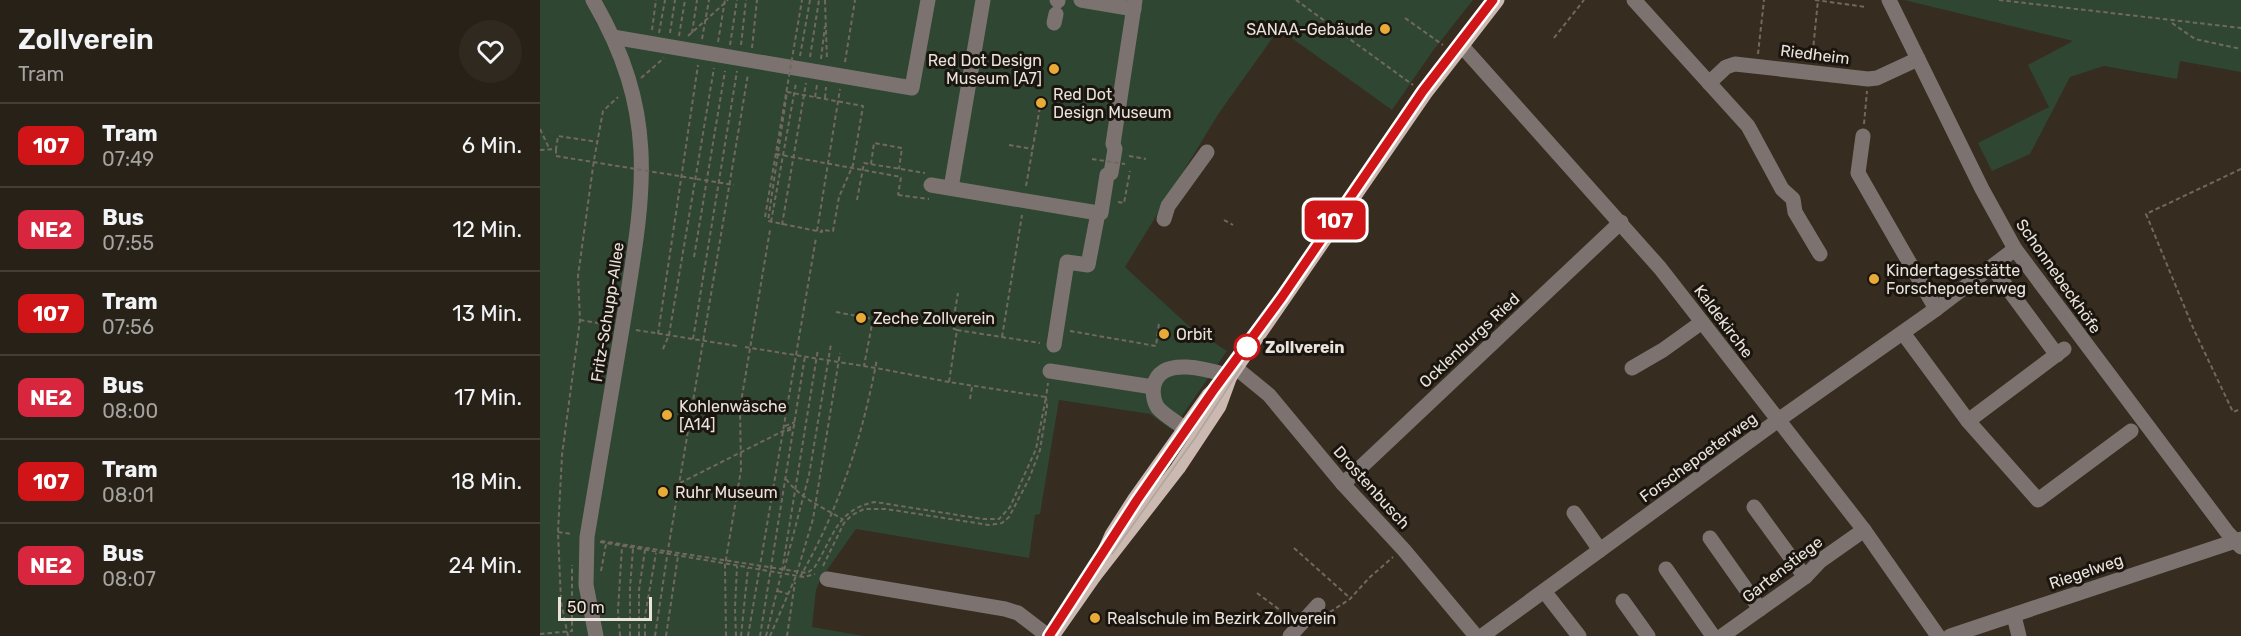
<!DOCTYPE html>
<html lang="de">
<head>
<meta charset="utf-8">
<style>
	body { margin:0; font-family:Rubik,sans-serif; background:#302920; color:#f1f3f6; height:100vh; display:flex; flex-direction:column; font-size:22px; white-space:nowrap }
	* { box-sizing:border-box; margin:0 }
	p { font-size:20px; color:#a5a3a1 }
	.icon { flex:none; width:33px; height:33px; fill:none; stroke:currentColor; stroke-width:2; stroke-linecap:round; stroke-linejoin:round }
	.map { position:relative; flex:1; overflow:hidden }
	.sheet { display:flex; flex-direction:column; background:#282117; width:540px }
	.sheet>* { flex:none }
	.badge { padding:0 12px; border-radius:9px; font-size:21px; line-height:39px }
	.scale { position:absolute; left:18px; bottom:15px; width:94px; box-sizing:border-box; padding-left:6px; border:3px solid #eae3db; border-top:0; font-size:16px; line-height:21px; white-space:nowrap; color:#eae3db; -webkit-text-stroke:4px #1a150f; paint-order:stroke }
	.map>.badge { position:absolute; translate:-50% -50%; box-shadow:0 0 0 3px #fff }
	.round { display:grid; place-items:center; flex:none; width:63px; height:63px; border-radius:32px; background:#302920 }
	.head { display:flex; align-items:center; justify-content:space-between; height:102px; padding:0 18px }
	h1 { font-size:28px; font-weight:600; line-height:45px }
	ul { padding:0; list-style:none }
	li { display:flex; align-items:center; gap:18px; height:84px; padding:0 18px; border-top:2px solid #443e36 }
	li div { flex:1 }
	li b { display:block; font-size:22px }
	li em { font-style:normal }
	li .badge { min-width:66px; font-weight:700; text-align:center }
	main { display:flex; flex:1; min-height:0 }
	.map>svg:first-child { display:block }
	.green { fill:#2e4632 }
	.lines { fill:none; stroke-linecap:round; stroke-linejoin:round }
	.path { stroke:#72695e; stroke-width:2; stroke-dasharray:4.5 3; stroke-linecap:butt }
	.minor { stroke:#7c7370; stroke-width:15 }
	.major { stroke:#cab8b1; stroke-width:15 }
	.tram { stroke:#aea69c; stroke-width:1.5 }
	.path-bridge { stroke:#72695e; stroke-width:2; stroke-dasharray:4.5 3; stroke-linecap:butt }
	.line-casing { stroke:#fff; stroke-width:14 }
	.line { stroke:#d01519; stroke-width:9 }
	.poi-dot { fill:#e9ab38; stroke:#1a150f; stroke-width:2 }
	.stop-dot { fill:#fff; stroke:#d01519; stroke-width:3 }
	.labels { text-anchor:middle; stroke-width:6; stroke-linejoin:round; paint-order:stroke }
	.poi-label { font-size:16px; fill:#eae3db; stroke:#1a150f; text-anchor:start }
	.street-label { font-size:16px; fill:#eae3db; stroke:#1a150f }
	.stop-label { font-size:16px; font-weight:bold; fill:#eae3db; stroke:#1a150f; text-anchor:start }
</style>
</head>
<body>
<main>
<section class="sheet">
<div class="head"><div><h1>Zollverein</h1><p>Tram</p></div><a class="round"><svg class="icon" aria-label="heart" viewBox="0 0 24 24"><path d="M12 20l-8-8c-3-5 5-10 8-4 3-6 11-1 8 4z"/></svg></a></div>
<ul>
<li><span class="badge" style="background:#d01519;color:#fff">107</span><div><b>Tram</b><p>07:49</p></div><em>6 Min.</em></li>
<li><span class="badge" style="background:#d7263d;color:#fff">NE2</span><div><b>Bus</b><p>07:55</p></div><em>12 Min.</em></li>
<li><span class="badge" style="background:#d01519;color:#fff">107</span><div><b>Tram</b><p>07:56</p></div><em>13 Min.</em></li>
<li><span class="badge" style="background:#d7263d;color:#fff">NE2</span><div><b>Bus</b><p>08:00</p></div><em>17 Min.</em></li>
<li><span class="badge" style="background:#d01519;color:#fff">107</span><div><b>Tram</b><p>08:01</p></div><em>18 Min.</em></li>
<li><span class="badge" style="background:#d7263d;color:#fff">NE2</span><div><b>Bus</b><p>08:07</p></div><em>24 Min.</em></li>
</ul>
</section>
<div class="map">
<svg width="1701" height="636" viewBox="0 0 1701 636">
	<rect width="100%" height="100%" fill="#362c1f"/>
	<g class="green">
		<path d="M 0,0 L 933,0 L 892,52 L 852,110 L 739,29 L 679,113 L 585,267 L 650,327 L 687,351 L 632,430 L 610,414 L 519,400 L 500,514 L 495,515 L 489,558 L 316,529 L 280,580 L 276,590 L 272,627 L 324,636 L 0,636 Z"/>
		<path d="M 1364,0 L 1701,0 L 1701,72 L 1640,61 L 1637,79 L 1564,66 L 1530,77 L 1490,154 L 1452,171 L 1438,143 L 1509,107 L 1488,65 L 1533,41 Z"/>
	</g>
	<g class="lines">
		<g class="path">
			<path d="M 285,0 L 287,60"/>
			<path d="M 756,0 L 873,85"/>
			<path d="M 1275,0 L 1326,7"/>
			<path d="M 1459,0 L 1701,28"/>
			<path d="M 865,18 L 903,45"/>
			<path d="M 1632,23 L 1655,39 L 1701,49"/>
			<path d="M 112,30 L 116,0"/>
			<path d="M 119,33 L 125,0"/>
			<path d="M 130,33 L 135,0"/>
			<path d="M 152,33 L 157,0"/>
			<path d="M 139,36 L 145,0"/>
			<path d="M 148,36 L 188,0"/>
			<path d="M 1014,38 L 1044,0"/>
			<path d="M 162,39 L 169,0"/>
			<path d="M 178,42 L 185,0"/>
			<path d="M 190,45 L 197,0"/>
			<path d="M 201,45 L 206,0"/>
			<path d="M 212,48 L 217,0"/>
			<path d="M 1218,54 L 1224,0"/>
			<path d="M 260,56 L 270,0"/>
			<path d="M 270,57 L 279,0"/>
			<path d="M 281,59 L 285,26"/>
			<path d="M 1272,60 L 1278,0"/>
			<path d="M 305,62 L 315,0"/>
			<path d="M 101,78 L 124,58"/>
			<path d="M 247,92 L 323,106 L 313,165 L 299,197 L 293,231 L 282,230 L 282,232 L 228,221 Z"/>
			<path d="M 275,97 L 277,85"/>
			<path d="M 285,98 L 286,87"/>
			<path d="M 1324,124 L 1327,91"/>
			<path d="M 0,129 L 9,148"/>
			<path d="M 469,145 L 493,149"/>
			<path d="M 16,149 L 16,156"/>
			<path d="M 0,150 L 16,149 L 18,136 L 58,142"/>
			<path d="M 589,156 L 606,159"/>
			<path d="M 331,164 L 334,143 L 362,148 L 359,169"/>
			<path d="M 1701,169 L 1606,214 L 1654,330 L 1693,412 L 1701,409"/>
			<path d="M 486,186 L 500,107"/>
			<path d="M 358,195 L 389,199"/>
			<path d="M 317,200 L 324,163 L 385,173"/>
			<path d="M 578,202 L 584,203 L 590,171"/>
			<path d="M 684,220 L 693,225"/>
			<path d="M 231,222 L 256,83"/>
			<path d="M 242,225 L 266,83"/>
			<path d="M 277,231 L 300,89"/>
			<path d="M 154,257 L 185,71"/>
			<path d="M 296,312 L 333,319 L 324,366"/>
			<path d="M 40,320 L 69,325"/>
			<path d="M 96,330 L 197,346"/>
			<path d="M 417,330 L 412,328 L 418,293"/>
			<path d="M 530,331 L 616,346 L 619,323"/>
			<path d="M 118,334 L 158,65"/>
			<path d="M 462,337 L 482,215"/>
			<path d="M 153,339 L 197,71"/>
			<path d="M 205,347 L 336,368 L 409,382"/>
			<path d="M 123,349 L 129,335 L 174,68"/>
			<path d="M 430,399 L 432,387"/>
			<path d="M 245,426 L 255,422"/>
			<path d="M 247,431 L 254,428"/>
			<path d="M 246,479 C 261,499 281,506 302,519"/>
			<path d="M 140,483 L 255,425"/>
			<path d="M 18,532 L 32,534"/>
			<path d="M 61,541 L 267,573 L 274,568 C 293,539 296,509 335,502 L 443,519 L 459,519 L 470,507 L 496,449 L 506,397 L 409,382 L 417,330 L 500,343"/>
			<path d="M 60,542 L 264,577 L 275,574"/>
			<path d="M 754,548 L 810,598"/>
			<path d="M 283,566 L 304,523 L 312,515 L 324,509 L 346,509 L 449,525 L 462,523 L 469,517 L 489,479 L 500,450 L 507,406 L 506,397 L 508,383"/>
			<path d="M 244,570 L 269,475 L 291,344"/>
			<path d="M 61,571 L 66,544"/>
			<path d="M 242,571 L 278,349"/>
			<path d="M 260,577 C 300,507 322,438 337,359"/>
			<path d="M 238,591 L 248,594"/>
			<path d="M 717,593 L 748,616"/>
			<path d="M 790,612 L 810,599 L 829,578 L 853,557"/>
			<path d="M 0,634 L 32,631 L 32,565"/>
			<path d="M 28,636 L 21,602 L 18,532 L 22,455 L 40,320 L 38,276 L 54,160 L 63,111 L 78,97"/>
			<path d="M 80,636 L 78,610 L 82,547"/>
			<path d="M 90,636 L 90,588 L 93,549"/>
			<path d="M 99,636 L 99,590 L 105,550"/>
			<path d="M 105,636 L 105,616 L 116,553"/>
			<path d="M 115,636 L 128,550 L 208,74"/>
			<path d="M 126,636 L 138,556"/>
			<path d="M 186,636 L 185,565 L 201,470 L 200,408 L 230,230"/>
			<path d="M 196,636 L 195,608 L 197,566"/>
			<path d="M 201,636 L 208,568"/>
			<path d="M 208,636 L 276,238"/>
			<path d="M 220,636 L 265,356"/>
			<path d="M 226,636 L 241,575"/>
			<path d="M 230,636 L 256,576 L 273,519 L 300,353"/>
			<path d="M 247,636 L 255,582"/>
		</g>
		<g class="minor">
			<path d="M 53,0 C 120,115 104,193 84,317 C 72,391 59,464 47,537 L 46,585 L 56,636"/>
			<path d="M 517,0 L 518,1"/>
			<path d="M 541,0 L 594,9"/>
			<path d="M 1094,0 L 1208,126 L 1242,189 L 1253,199 L 1255,212 L 1280,254"/>
			<path d="M 1349,0 L 1442,189 L 1475,249 L 1687,532 L 1701,547"/>
			<path d="M 514,23 L 516,14"/>
			<path d="M 73,37 L 372,88 L 388,0"/>
			<path d="M 921,45 L 1120,268 L 1324,530 L 1398,636"/>
			<path d="M 1169,83 L 1186,67 L 1195,64 L 1328,79 L 1337,78 L 1378,59"/>
			<path d="M 1323,136 L 1318,173 L 1396,309"/>
			<path d="M 391,185 L 558,213"/>
			<path d="M 411,188 L 443,0"/>
			<path d="M 624,219 L 628,206 L 667,152"/>
			<path d="M 1452,267 L 1517,355"/>
			<path d="M 1363,333 L 1428,421 L 1498,500 L 1591,431"/>
			<path d="M 514,345 L 527,262 L 548,265 L 558,213 L 561,213 L 567,175 L 571,173 L 575,149 L 573,144 L 595,0"/>
			<path d="M 696,368 L 729,395 L 803,484 L 864,550 L 936,636"/>
			<path d="M 1092,368 L 1123,350 L 1162,322"/>
			<path d="M 510,371 L 613,387"/>
			<path d="M 1428,421 L 1524,349"/>
			<path d="M 645,429 C 637,422 625,416 618,408 C 614,403 612,392 614,385 C 621,355 670,370 690,376"/>
			<path d="M 803,484 L 1081,222"/>
			<path d="M 1214,507 L 1265,577"/>
			<path d="M 1034,513 L 1060,550"/>
			<path d="M 1170,538 L 1220,609"/>
			<path d="M 1126,569 L 1173,636"/>
			<path d="M 287,579 L 465,609 L 478,613 L 508,636"/>
			<path d="M 1004,591 L 1039,636"/>
			<path d="M 1083,601 L 1108,636"/>
			<path d="M 1474,616 L 1479,636"/>
			<path d="M 750,636 L 778,605"/>
			<path d="M 942,636 L 1237,421 L 1396,309 L 1475,249"/>
			<path d="M 1182,636 L 1265,577 L 1280,561 L 1324,530"/>
			<path d="M 1410,636 L 1701,539"/>
		</g>
		<g class="major">
			<path d="M 554,576 L 572,535 L 595,499 L 669,395 L 690,376 L 885,93 L 957,0"/>
			<path d="M 512,636 L 554,576 L 638,468 L 679,406 L 690,376"/>
		</g>
		<g class="tram">
			<path d="M 572,554 L 655,438 L 702,366"/>
			<path d="M 509,636 L 597,500 L 675,388 L 708,346 L 883,91 L 953,0"/>
		</g>
		<g class="path-bridge">
			<path d="M 236,154 L 361,177 L 358,195"/>
			<path d="M 16,156 L 194,185"/>
			<path d="M 552,159 L 585,164"/>
			<path d="M 225,217 L 262,0"/>
		</g>
	</g>
	<g class="lines">
		<g class="line-casing">
			<path id="line" d="M 509,636 L 597,500 L 675,388 L 742,297 L 883,91 L 953,0"/>
		</g>
		<use href="#line" class="line"/>
	</g>
	<g class="poi-dot">
		<circle cx="845" cy="29" r="6"/>
		<circle cx="514" cy="69" r="6"/>
		<circle cx="501" cy="103" r="6"/>
		<circle cx="1334" cy="279" r="6"/>
		<circle cx="321" cy="318" r="6"/>
		<circle cx="624" cy="334" r="6"/>
		<circle cx="127" cy="415" r="6"/>
		<circle cx="123" cy="492" r="6"/>
		<circle cx="555" cy="618" r="6"/>
	</g>
	<circle class="stop-dot" cx="707" cy="347" r="12"/>
	<g class="labels">
		<g class="poi-label">
			<text x="833" y="35" text-anchor="end">SANAA-Gebäude</text>
			<text x="502" y="66" text-anchor="end">Red Dot Design<tspan x="502" dy="18">Museum [A7]</tspan></text>
			<text x="513" y="100">Red Dot<tspan x="513" dy="18">Design Museum</tspan></text>
			<text x="1346" y="276">Kindertagesstätte<tspan x="1346" dy="18">Forschepoeterweg</tspan></text>
			<text x="333" y="324">Zeche Zollverein</text>
			<text x="636" y="340">Orbit</text>
			<text x="139" y="412">Kohlenwäsche<tspan x="139" dy="18">[A14]</tspan></text>
			<text x="135" y="498">Ruhr Museum</text>
			<text x="567" y="624">Realschule im Bezirk Zollverein</text>
		</g>
		<g class="street-label">
			<text transform="translate(1275 54) rotate(7)" y="6">Riedheim</text>
			<text transform="translate(1519 276) rotate(55)" y="6">Schonnebeckhöfe</text>
			<text transform="translate(67 312) rotate(-81)" y="6">Fritz-Schupp-Allee</text>
			<text transform="translate(1184 321) rotate(53)" y="6">Kaldekirche</text>
			<text transform="translate(929 340) rotate(-43)" y="6">Ocklenburgs Ried</text>
			<text transform="translate(1158 457) rotate(-36)" y="6">Forschepoeterweg</text>
			<text transform="translate(832 487) rotate(48)" y="6">Drostenbusch</text>
			<text transform="translate(1242 569) rotate(-38)" y="6">Gartenstiege</text>
			<text transform="translate(1546 571) rotate(-19)" y="6">Riegelweg</text>
		</g>
		<g class="stop-label">
			<text x="725" y="353">Zollverein</text>
		</g>
	</g>
</svg>
<div class="scale">50 m</div>
<b class="badge" style="left:795px;top:220px;background:#d01519;color:#fff">107</b>
</div>
</main>
</body>
</html>
